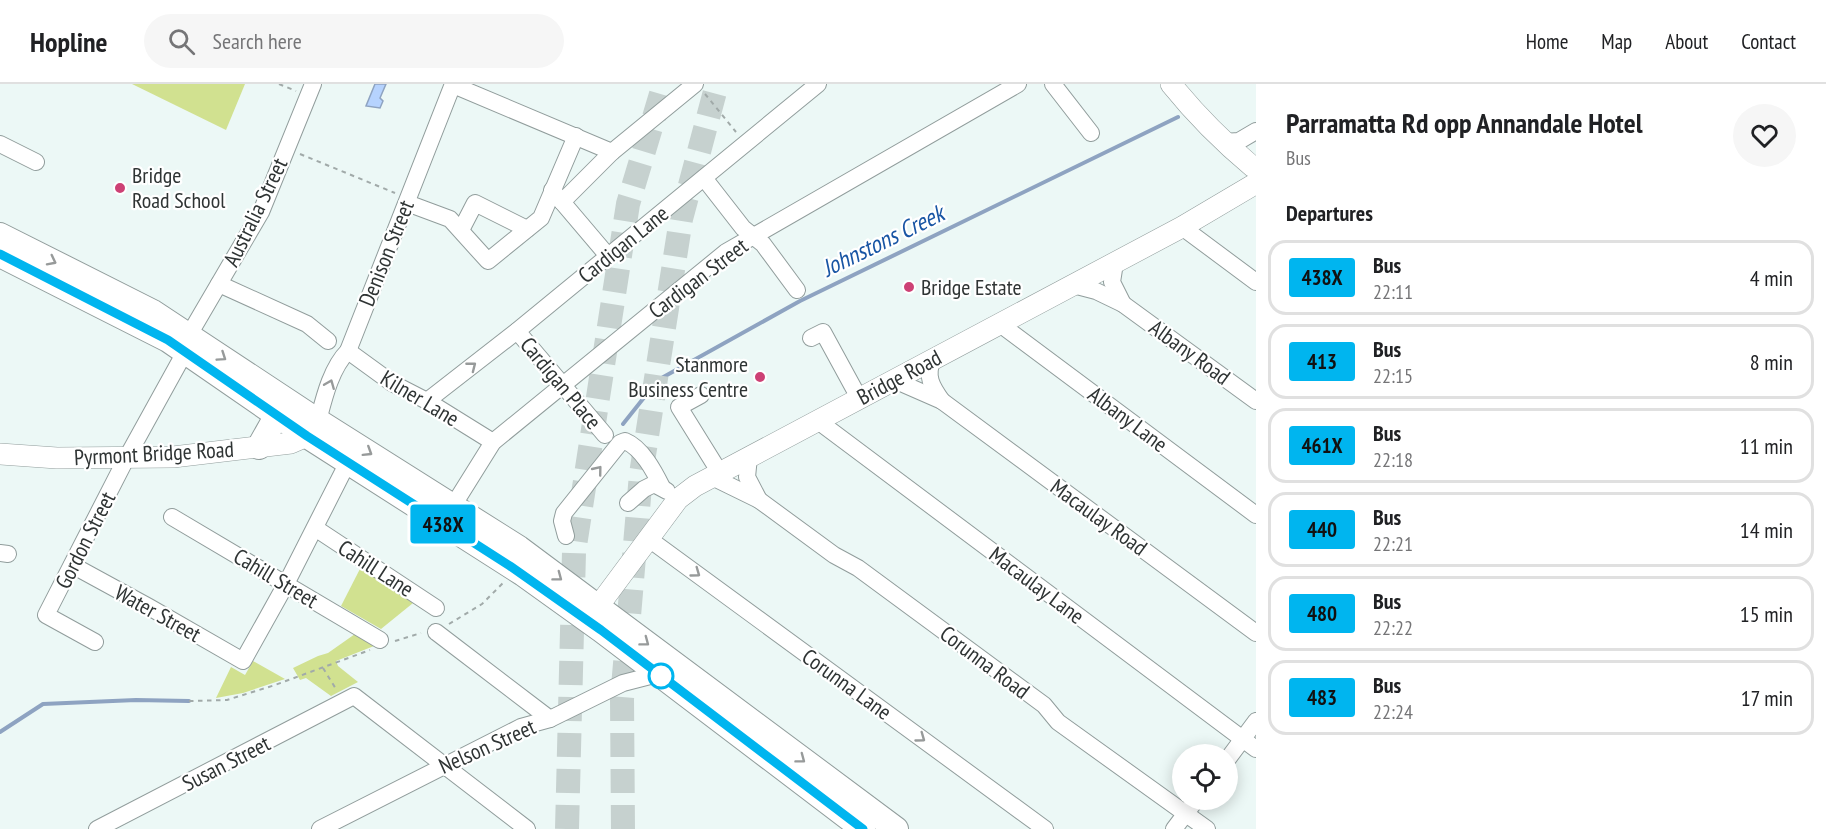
<!DOCTYPE html>
<html lang="en">
<head>
<meta charset="utf-8">
<style>
	body { margin:0; font-family:"PT Sans Narrow",sans-serif; background:#f6f6f6; color:#202124; height:100vh; display:flex; flex-direction:column; font-size:22px; white-space:nowrap }
	* { box-sizing:border-box; margin:0 }
	p { font-size:20px; color:#757577 }
	.icon { flex:none; width:33px; height:33px; fill:none; stroke:currentColor; stroke-width:2; stroke-linecap:round; stroke-linejoin:round }
	.map { position:relative; flex:1; overflow:hidden }
	.sheet { display:flex; flex-direction:column; background:#fff; width:570px }
	.sheet>* { flex:none }
	.badge { padding:0 12px; border-radius:4px; font-size:21px; line-height:39px }
	.buttons { position:absolute; left:1172px; top:660px; display:grid; gap:12px }
	.buttons a { display:grid; place-items:center; width:66px; height:66px; border-radius:50%; background:#fff; box-shadow:0 3px 15px #0003; font-size:30px }
	.map>.badge { position:absolute; translate:-50% -50%; box-shadow:0 0 0 3px #fff }
	h2 { padding:0 30px; font-size:22px; line-height:54px }
	.round { display:grid; place-items:center; flex:none; width:63px; height:63px; border-radius:32px; background:#f6f6f6 }
	.overview { display:flex; align-items:center; justify-content:space-between; height:102px; padding:0 30px }
	h1 { font-size:28px; font-weight:800; line-height:45px }
	ul { padding:0; list-style:none }
	li { display:flex; align-items:center; gap:18px; height:75px; margin:0 12px 9px; padding:0 18px; border:3px solid #e0e0e0; border-radius:18px }
	li div { flex:1 }
	li b { display:block; font-size:22px }
	li em { font-style:normal }
	li .badge { min-width:66px; font-weight:700; text-align:center }
	header { display:flex; align-items:center; gap:36px; box-sizing:border-box; height:84px; padding:0 30px; background:#fff; border-bottom:2px solid #e0e0e0 }
	header strong { font-size:28px }
	nav { display:flex; gap:33px; margin-inline-start:auto; font-size:21px }
	.search { width:420px; height:54px; background:#f6f6f6; display:flex; align-items:center; gap:15px; box-sizing:border-box; padding:0 21px; border-radius:33px; color:#757577; font-size:22px }
	main { display:flex; flex:1; min-height:0 }
	.map>svg:first-child { display:block }
	.green { fill:#d1e190 }
	.water { fill:#b6d3fe; stroke:#8ea3c1; stroke-width:1.5 }
	.lines { fill:none; stroke-linecap:round; stroke-linejoin:round }
	.stream { stroke:#8ea3c1; stroke-width:4 }
	.highway-tunnel { stroke:#c6d1cf; stroke-width:24; stroke-dasharray:24 12; stroke-linecap:butt }
	.minor-casing { stroke:#919d9c; stroke-width:18 }
	.major-casing { stroke:#919d9c; stroke-width:22 }
	.highway-casing { stroke:#919d9c; stroke-width:26 }
	.path { stroke:#a1aaa9; stroke-width:2; stroke-dasharray:4.5 4.5; stroke-linecap:butt }
	.minor { stroke:#fff; stroke-width:16 }
	.major { stroke:#fff; stroke-width:21 }
	.highway { stroke:#fff; stroke-width:24 }
	.oneway { stroke:#979a9a }
	.line-casing { stroke:#fff; stroke-width:14 }
	.line { stroke:#00b5ef; stroke-width:9 }
	.poi-dot { fill:#cd4175; stroke:#fff; stroke-width:2 }
	.stop-dot { fill:#fff; stroke:#00b5ef; stroke-width:3 }
	.labels { text-anchor:middle; stroke-width:4.5; stroke-linejoin:round; paint-order:stroke }
	.poi-label { font-size:22px; fill:#2f3434; stroke:#fff; text-anchor:start }
	.street-label { font-size:22px; fill:#2f3434; stroke:#fff }
	.water-label { font-size:24px; font-style:italic; fill:#1855a4; stroke:#fff }
</style>
</head>
<body>
<header>
<strong>Hopline</strong>
<div class="search"><svg class="icon" aria-label="search" viewBox="0 0 24 24"><circle cx="10" cy="10" r="6"/><path d="M15 15l6 6"/></svg>Search here</div>
<nav><a>Home</a><a>Map</a><a>About</a><a>Contact</a></nav>
</header>
<main>
<div class="map">
<svg width="1256" height="745" viewBox="0 0 1256 745">
	<rect width="100%" height="100%" fill="#ecf8f6"/>
	<g class="green">
		<path d="M 132,0 L 245,0 L 226,46 Z"/>
		<path d="M 363,479 L 418,515 L 381,545 L 341,522 Z"/>
		<path d="M 355,550 L 374,562 L 336,577 L 338,582 L 358,598 L 331,612 L 306,594 L 300,596 L 293,584 L 318,572 L 328,569 Z"/>
		<path d="M 253,577 L 285,595 L 243,609 L 216,614 L 231,583 L 245,591 Z"/>
	</g>
	<path class="water" d="M 375,0 L 386,0 L 380,14 L 383,17 L 380,24 L 366,22 Z"/>
	<g class="lines">
		<g class="stream">
			<path d="M 623,340 L 658,296 L 800,217 L 1178,33"/>
			<path d="M 0,648 L 43,620 L 136,616 L 189,617"/>
		</g>
		<g class="highway-tunnel">
			<path d="M 567,745 L 574,468 L 628,120 L 664,0"/>
			<path d="M 623,745 L 622,615 L 641,390 L 681,135 L 717,0"/>
		</g>
		<g class="minor-casing">
			<g id="minor">
				<path d="M 1053,0 L 1091,49"/>
				<path d="M 453,1 L 612,68 L 695,0"/>
				<path d="M 1223,58 L 1239,57 L 1256,47"/>
				<path d="M 0,60 L 36,78"/>
				<path d="M 704,94 L 743,144 L 763,160 L 797,206"/>
				<path d="M 552,106 L 608,172"/>
				<path d="M 562,118 L 612,68"/>
				<path d="M 407,119 L 450,135 L 488,177 L 541,134 L 576,52"/>
				<path d="M 1182,143 L 1256,198"/>
				<path d="M 461,146 L 475,119 L 527,145"/>
				<path d="M 1115,179 L 1112,198 L 1123,220"/>
				<path d="M 219,200 L 307,240 L 328,257"/>
				<path d="M 1073,201 L 1096,207 L 1123,220 L 1256,317"/>
				<path d="M 1000,240 L 1256,431"/>
				<path d="M 517,247 L 605,351"/>
				<path d="M 189,251 L 261,128 L 313,0"/>
				<path d="M 811,254 L 823,248 L 859,314"/>
				<path d="M 348,267 L 392,299 L 427,317 L 493,358"/>
				<path d="M 933,275 C 925,292 932,303 942,317"/>
				<path d="M 894,296 L 942,317 L 1256,549"/>
				<path d="M 701,311 L 679,323 L 720,389"/>
				<path d="M 427,317 L 517,247 L 818,0"/>
				<path d="M 318,337 C 324,314 331,284 348,267 L 453,0"/>
				<path d="M 818,337 L 1256,665"/>
				<path d="M 749,373 L 747,393 L 759,416"/>
				<path d="M 712,393 L 759,416 L 834,471 L 858,484 L 1044,621 L 1058,638 L 1207,745"/>
				<path d="M 628,419 L 644,405 L 654,400 L 667,407"/>
				<path d="M 453,422 L 493,358 L 726,168 L 1018,0"/>
				<path d="M 172,433 L 380,556"/>
				<path d="M 315,444 L 436,524"/>
				<path d="M 566,452 L 562,437 L 564,429 L 620,359 L 625,357 C 642,364 654,387 662,403"/>
				<path d="M 649,455 L 1045,745"/>
				<path d="M 0,469 L 8,470"/>
				<path d="M 72,481 L 149,523 L 243,577 L 286,500 L 348,378"/>
				<path d="M 436,548 L 550,635"/>
				<path d="M 95,558 L 46,531 L 127,373 L 185,268"/>
				<path d="M 1227,676 L 1256,637"/>
				<path d="M 97,745 L 354,612 L 527,745"/>
				<path d="M 320,745 L 521,643 L 550,635 L 623,599 L 658,590"/>
				<path d="M 1174,745 L 1196,716"/>
			</g>
		</g>
		<g class="major-casing">
			<g id="major">
				<path d="M 1171,0 C 1196,31 1223,58 1253,83"/>
				<path d="M 0,370 L 57,374 L 173,373 L 291,359 L 307,352"/>
				<path d="M 588,536 L 678,415 L 695,402 L 1182,143 L 1253,101"/>
			</g>
		</g>
		<g class="highway-casing">
			<g id="highway">
				<path d="M 0,151 L 153,228 L 318,337 L 519,464 L 896,745"/>
				<path d="M 0,171 L 168,256 L 307,352 L 523,490 L 601,546 L 863,745"/>
				<path d="M 259,363 L 277,331"/>
			</g>
		</g>
		<g class="path">
			<path d="M 279,0 L 296,7"/>
			<path d="M 705,10 L 736,48"/>
			<path d="M 300,70 L 395,109"/>
			<path d="M 449,540 L 482,520 L 504,498"/>
			<path d="M 395,557 L 421,549"/>
			<path d="M 323,584 L 336,605"/>
			<path d="M 189,617 L 227,616 L 275,601 L 370,566"/>
		</g>
		<use href="#minor" class="minor"/>
		<use href="#major" class="major"/>
		<use href="#highway" class="highway"/>
	</g>
	<defs><path id="oneway-chevron" d="M-2-3.5L2.5 0L-2 3.5" fill="none" stroke-width="1.6" stroke-linecap="round" stroke-linejoin="round" transform="scale(1.5)"/></defs>
	<g class="oneway">
		<use href="#oneway-chevron" transform="translate(52 177) rotate(27)"/>
		<use href="#oneway-chevron" transform="translate(222 273) rotate(34)"/>
		<use href="#oneway-chevron" transform="translate(472 282) rotate(-38)"/>
		<use href="#oneway-chevron" transform="translate(330 300) rotate(-68)"/>
		<use href="#oneway-chevron" transform="translate(368 368) rotate(32)"/>
		<use href="#oneway-chevron" transform="translate(598 386) rotate(-51)"/>
		<use href="#oneway-chevron" transform="translate(696 489) rotate(36)"/>
		<use href="#oneway-chevron" transform="translate(558 493) rotate(37)"/>
		<use href="#oneway-chevron" transform="translate(645 558) rotate(37)"/>
		<use href="#oneway-chevron" transform="translate(921 654) rotate(36)"/>
		<use href="#oneway-chevron" transform="translate(801 675) rotate(37)"/>
	</g>
	<g class="lines">
		<g class="line-casing">
			<path id="line" d="M 0,170 L 168,256 L 307,352 L 510,482 L 601,546 L 863,745"/>
		</g>
		<use href="#line" class="line"/>
	</g>
	<g class="poi-dot">
		<circle cx="120" cy="104" r="6"/>
		<circle cx="909" cy="203" r="6"/>
		<circle cx="760" cy="293" r="6"/>
	</g>
	<circle class="stop-dot" cx="661" cy="592" r="12"/>
	<g class="labels">
		<g class="poi-label">
			<text x="132" y="99">Bridge<tspan x="132" dy="25">Road School</tspan></text>
			<text x="921" y="211">Bridge Estate</text>
			<text x="748" y="288" text-anchor="end">Stanmore<tspan x="748" dy="25">Business Centre</tspan></text>
		</g>
		<g class="street-label">
			<text transform="translate(255 128) rotate(-64)" y="8">Australia Street</text>
			<text transform="translate(623 160) rotate(-39)" y="8">Cardigan Lane</text>
			<text transform="translate(386 169) rotate(-68)" y="8">Denison Street</text>
			<text transform="translate(698 194) rotate(-37)" y="8">Cardigan Street</text>
			<text transform="translate(1190 268) rotate(36)" y="8">Albany Road</text>
			<text transform="translate(899 293) rotate(-28)" y="8">Bridge Road</text>
			<text transform="translate(561 299) rotate(50)" y="8">Cardigan Place</text>
			<text transform="translate(420 314) rotate(31)" y="8">Kilner Lane</text>
			<text transform="translate(1128 335) rotate(37)" y="8">Albany Lane</text>
			<text transform="translate(154 369) rotate(-3)" y="8">Pyrmont Bridge Road</text>
			<text transform="translate(1099 433) rotate(36)" y="8">Macaulay Road</text>
			<text transform="translate(85 456) rotate(-63)" y="8">Gordon Street</text>
			<text transform="translate(376 484) rotate(33)" y="8">Cahill Lane</text>
			<text transform="translate(276 494) rotate(31)" y="8">Cahill Street</text>
			<text transform="translate(1037 501) rotate(37)" y="8">Macaulay Lane</text>
			<text transform="translate(158 529) rotate(29)" y="8">Water Street</text>
			<text transform="translate(985 578) rotate(37)" y="8">Corunna Road</text>
			<text transform="translate(847 600) rotate(36)" y="8">Corunna Lane</text>
			<text transform="translate(487 662) rotate(-24)" y="8">Nelson Street</text>
			<text transform="translate(226 679) rotate(-27)" y="8">Susan Street</text>
		</g>
		<g class="water-label">
			<text transform="translate(883 157) rotate(-26)" y="8">Johnstons Creek</text>
		</g>
	</g>
</svg>
<div class="buttons">
<a><svg class="icon" aria-label="locate" viewBox="0 0 24 24"><circle cx="12" cy="12" r="6"/><path d="M12 2v4M12 18v4M2 12h4M18 12h4"/></svg></a>
</div>
<b class="badge" style="left:443px;top:440px;background:#00b5ef;color:#111">438X</b>
</div>
<section class="sheet">
<div class="overview"><div><h1>Parramatta Rd opp Annandale Hotel</h1><p>Bus</p></div><a class="round"><svg class="icon" aria-label="heart" viewBox="0 0 24 24"><path d="M12 20l-8-8c-3-5 5-10 8-4 3-6 11-1 8 4z"/></svg></a></div>
<h2>Departures</h2>
<ul>
<li><span class="badge" style="background:#00b5ef;color:#111">438X</span><div><b>Bus</b><p>22:11</p></div><em>4 min</em></li>
<li><span class="badge" style="background:#00b5ef;color:#111">413</span><div><b>Bus</b><p>22:15</p></div><em>8 min</em></li>
<li><span class="badge" style="background:#00b5ef;color:#111">461X</span><div><b>Bus</b><p>22:18</p></div><em>11 min</em></li>
<li><span class="badge" style="background:#00b5ef;color:#111">440</span><div><b>Bus</b><p>22:21</p></div><em>14 min</em></li>
<li><span class="badge" style="background:#00b5ef;color:#111">480</span><div><b>Bus</b><p>22:22</p></div><em>15 min</em></li>
<li><span class="badge" style="background:#00b5ef;color:#111">483</span><div><b>Bus</b><p>22:24</p></div><em>17 min</em></li>
</ul>
</section>
</main>
</body>
</html>
